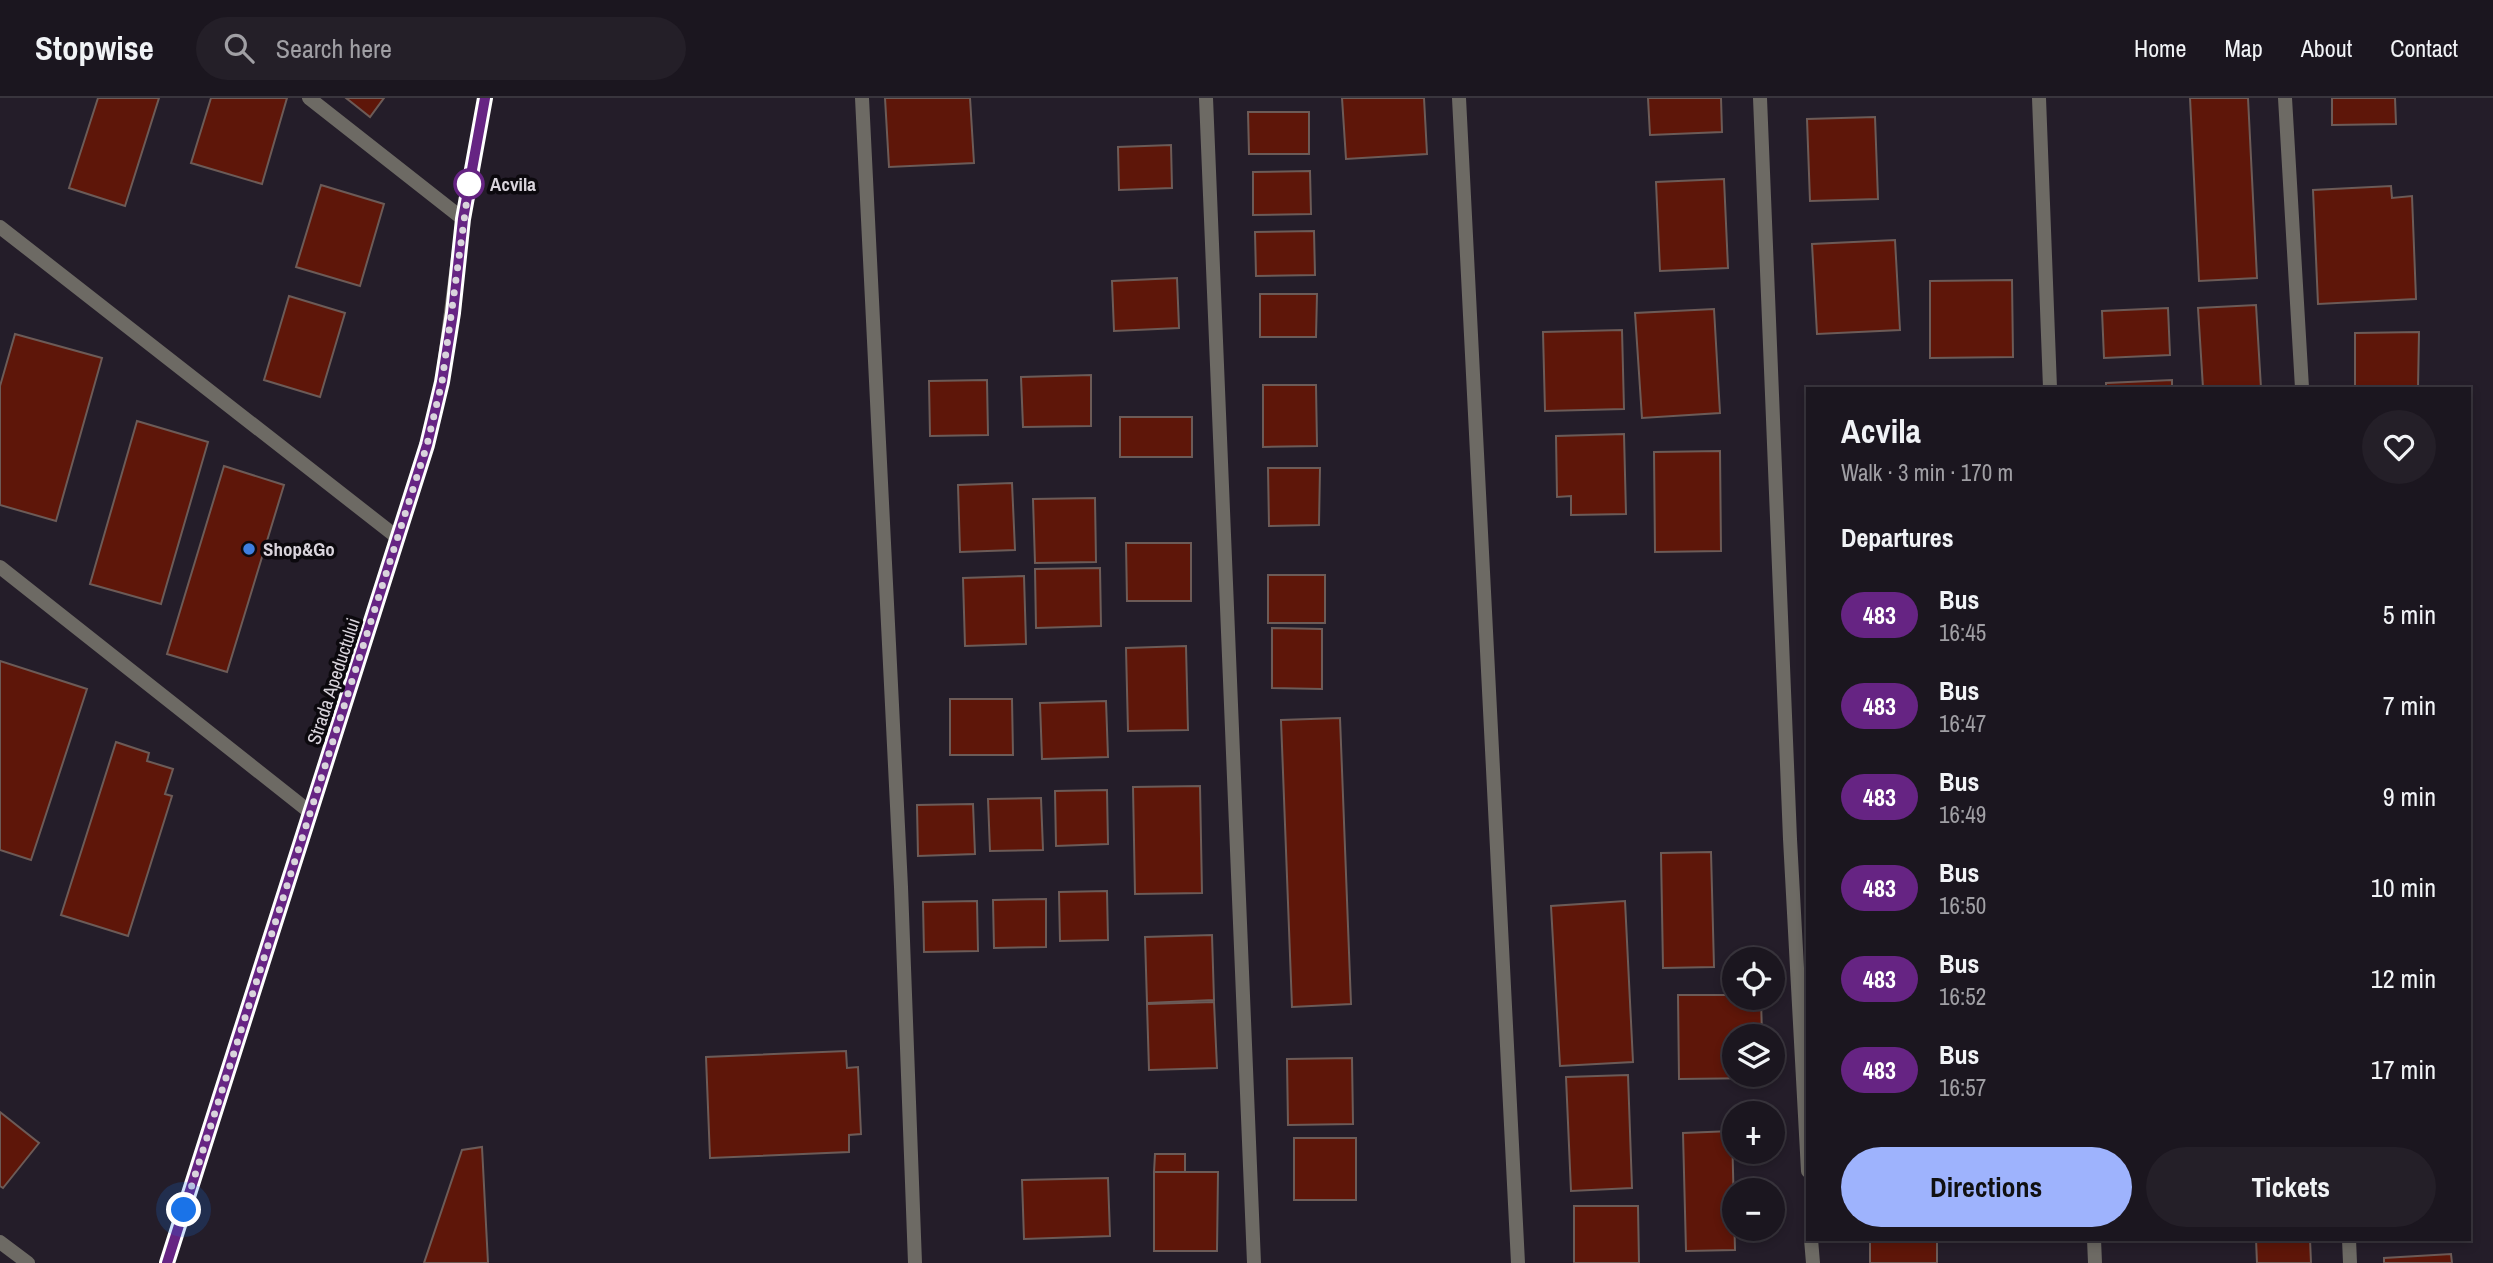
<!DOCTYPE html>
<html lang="en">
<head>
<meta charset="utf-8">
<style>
	body { margin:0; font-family:"Archivo Narrow",sans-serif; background:#241f28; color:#f1f3f6; height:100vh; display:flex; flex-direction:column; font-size:26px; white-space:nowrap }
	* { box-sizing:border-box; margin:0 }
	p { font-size:23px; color:#a09fa4 }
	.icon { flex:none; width:38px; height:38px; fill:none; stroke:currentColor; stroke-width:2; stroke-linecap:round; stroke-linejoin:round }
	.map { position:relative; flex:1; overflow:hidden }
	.details { position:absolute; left:1806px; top:289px; width:665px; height:854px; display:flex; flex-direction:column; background:#1b161f; border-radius:0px; box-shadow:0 4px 10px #0003,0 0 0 2px #39353d }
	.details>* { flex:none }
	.badge { padding:0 14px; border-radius:23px; font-size:24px; line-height:46px }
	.fabs { position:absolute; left:1722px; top:849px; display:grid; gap:14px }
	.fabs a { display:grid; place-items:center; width:63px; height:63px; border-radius:50%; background:#1b161f; box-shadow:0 4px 10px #0003,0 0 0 2px #39353d; font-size:35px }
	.you { position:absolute; width:35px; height:35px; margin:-18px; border:5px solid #fff; border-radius:50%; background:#1a73e8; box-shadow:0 0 0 10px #1a73e833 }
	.map>.badge { position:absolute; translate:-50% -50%; box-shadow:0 0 0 4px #fff }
	h2 { padding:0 35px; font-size:26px; line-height:63px }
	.round { display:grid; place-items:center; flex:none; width:74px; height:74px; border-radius:37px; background:#241f28 }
	.head { display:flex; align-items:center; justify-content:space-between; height:119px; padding:0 35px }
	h1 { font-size:33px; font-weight:700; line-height:52px }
	.action { display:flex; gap:14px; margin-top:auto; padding:14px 35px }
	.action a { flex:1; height:80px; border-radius:42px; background:#9eb3fd; color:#111; font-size:28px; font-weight:700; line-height:80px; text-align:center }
	.action a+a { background:#241f28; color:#f1f3f6 }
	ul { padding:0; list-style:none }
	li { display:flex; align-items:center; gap:21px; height:91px; padding:0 35px }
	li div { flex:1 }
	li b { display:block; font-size:26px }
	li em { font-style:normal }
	li .badge { min-width:77px; font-weight:700; text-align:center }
	header { display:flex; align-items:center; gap:42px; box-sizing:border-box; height:98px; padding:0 35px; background:#1b161f; border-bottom:2px solid #39353d }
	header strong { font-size:33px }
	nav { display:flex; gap:38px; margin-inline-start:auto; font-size:24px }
	.search { width:490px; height:63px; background:#241f28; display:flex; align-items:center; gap:18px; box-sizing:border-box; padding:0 24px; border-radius:38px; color:#a09fa4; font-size:26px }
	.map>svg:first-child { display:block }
	.building { fill:#5e1609; stroke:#6c5b57; stroke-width:2 }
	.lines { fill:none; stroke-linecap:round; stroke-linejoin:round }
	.service { stroke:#6d6a64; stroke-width:14 }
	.minor { stroke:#6d6a64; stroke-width:14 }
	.tertiary { stroke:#6d6a64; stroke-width:14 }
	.line-casing { stroke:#fff; stroke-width:16 }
	.line { stroke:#662483; stroke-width:10 }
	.walk { stroke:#d9d4dc; stroke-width:7; stroke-dasharray:0 12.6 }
	.stop-dot { fill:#fff; stroke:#662483; stroke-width:3.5 }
	.shop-dot { fill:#3f7fe0; stroke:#0c090e; stroke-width:2.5 }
	.labels { text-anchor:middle; stroke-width:7; stroke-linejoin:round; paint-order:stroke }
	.stop-label { font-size:19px; font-weight:bold; fill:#d9d4dc; stroke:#0c090e; text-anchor:start }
	.poi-label { font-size:19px; font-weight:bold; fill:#d9d4dc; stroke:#0c090e; text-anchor:start }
	.street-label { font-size:19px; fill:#d9d4dc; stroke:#0c090e }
</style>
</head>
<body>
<header>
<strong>Stopwise</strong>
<div class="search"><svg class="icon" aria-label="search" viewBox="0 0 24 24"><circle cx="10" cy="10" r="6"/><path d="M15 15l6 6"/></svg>Search here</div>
<nav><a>Home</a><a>Map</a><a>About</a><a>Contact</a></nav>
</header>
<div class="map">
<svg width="2493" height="1165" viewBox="0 0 2493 1165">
	<rect width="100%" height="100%" fill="#241d29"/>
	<g class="building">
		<path d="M 98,0 L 159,0 L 125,108 L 69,90 Z"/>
		<path d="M 211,0 L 287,0 L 262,86 L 191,65 Z"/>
		<path d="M 346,0 L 384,0 L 370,19 Z"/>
		<path d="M 885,0 L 970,0 L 974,65 L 889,69 Z"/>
		<path d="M 1342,0 L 1424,0 L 1427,56 L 1346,61 Z"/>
		<path d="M 1648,0 L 1721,0 L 1722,34 L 1650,37 Z"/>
		<path d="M 2190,0 L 2248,0 L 2257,180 L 2199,183 Z"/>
		<path d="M 2332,0 L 2395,0 L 2396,26 L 2332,27 Z"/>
		<path d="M 1248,14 L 1309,14 L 1309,56 L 1249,56 Z"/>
		<path d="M 1875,19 L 1878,101 L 1810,103 L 1807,21 Z"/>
		<path d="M 1171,47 L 1172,90 L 1119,92 L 1118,49 Z"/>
		<path d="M 1310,73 L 1311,116 L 1253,117 L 1253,74 Z"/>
		<path d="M 1724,81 L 1728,170 L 1660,173 L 1656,84 Z"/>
		<path d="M 321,87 L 384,106 L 360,188 L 296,169 Z"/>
		<path d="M 2391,88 L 2392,100 L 2412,98 L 2416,201 L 2318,206 L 2313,92 Z"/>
		<path d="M 1314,133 L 1315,177 L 1256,178 L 1255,134 Z"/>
		<path d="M 1895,142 L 1900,232 L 1817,236 L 1812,146 Z"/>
		<path d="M 1177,180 L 1179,230 L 1114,233 L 1112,183 Z"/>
		<path d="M 2012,182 L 2013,259 L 1930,260 L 1930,183 Z"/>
		<path d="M 1260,196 L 1317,196 L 1316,239 L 1260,239 Z"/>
		<path d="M 289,198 L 345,215 L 320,299 L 264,282 Z"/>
		<path d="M 2256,207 L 2261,290 L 2203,290 L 2198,210 Z"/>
		<path d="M 2168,210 L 2170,257 L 2104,260 L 2102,213 Z"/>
		<path d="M 1714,211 L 1720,315 L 1642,320 L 1635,215 Z"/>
		<path d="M 1622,232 L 1624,311 L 1545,313 L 1543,234 Z"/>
		<path d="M 2419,234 L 2418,290 L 2355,290 L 2355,235 Z"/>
		<path d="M 15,236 L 102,260 L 56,423 L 0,407 L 0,288 Z"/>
		<path d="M 1091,277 L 1091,328 L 1023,329 L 1021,279 Z"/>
		<path d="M 987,282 L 988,337 L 930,338 L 929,283 Z"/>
		<path d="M 2172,282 L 2172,290 L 2106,290 L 2106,285 Z"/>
		<path d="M 1263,287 L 1316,287 L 1317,348 L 1263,349 Z"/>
		<rect x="1120" y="319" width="72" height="40"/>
		<path d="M 137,323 L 208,344 L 161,506 L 90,486 Z"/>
		<path d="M 1624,336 L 1626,416 L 1571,417 L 1571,398 L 1557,399 L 1556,338 Z"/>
		<path d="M 1720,353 L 1721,453 L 1655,454 L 1654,354 Z"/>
		<path d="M 224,368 L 284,387 L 227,574 L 167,556 Z"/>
		<path d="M 1268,370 L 1320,370 L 1319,427 L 1269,428 Z"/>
		<path d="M 1012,385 L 1015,452 L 960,454 L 958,387 Z"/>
		<path d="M 1095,400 L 1096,464 L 1035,465 L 1033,401 Z"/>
		<path d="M 1126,445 L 1191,445 L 1191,503 L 1127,503 Z"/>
		<path d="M 1100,470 L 1101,528 L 1036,530 L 1035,471 Z"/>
		<rect x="1268" y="477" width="57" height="48"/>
		<path d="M 1024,478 L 1026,546 L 965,548 L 963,480 Z"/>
		<path d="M 1272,530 L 1322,531 L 1322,591 L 1272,590 Z"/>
		<path d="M 1186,548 L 1188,632 L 1128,633 L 1126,550 Z"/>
		<path d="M 0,563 L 87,591 L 31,762 L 0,752 Z"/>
		<path d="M 950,601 L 1012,601 L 1013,657 L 950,657 Z"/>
		<path d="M 1106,603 L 1108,659 L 1042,661 L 1040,605 Z"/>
		<path d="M 1340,620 L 1351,906 L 1292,909 L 1281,622 Z"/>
		<path d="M 116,644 L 149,655 L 147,663 L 173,671 L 165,696 L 172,698 L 128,838 L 61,817 Z"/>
		<path d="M 1200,688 L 1202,795 L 1135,796 L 1133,689 Z"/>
		<path d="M 1107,692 L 1108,746 L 1056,748 L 1055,693 Z"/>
		<path d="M 1041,700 L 1043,752 L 990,753 L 988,701 Z"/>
		<path d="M 973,706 L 975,756 L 918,758 L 917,707 Z"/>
		<path d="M 1711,754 L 1714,869 L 1663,870 L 1661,755 Z"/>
		<path d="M 1107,793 L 1108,842 L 1060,843 L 1059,794 Z"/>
		<path d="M 1046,801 L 1046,849 L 994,850 L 993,802 Z"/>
		<path d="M 977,803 L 978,853 L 924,854 L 923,804 Z"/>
		<path d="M 1625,803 L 1633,964 L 1560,968 L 1551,808 Z"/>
		<path d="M 1212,837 L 1214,902 L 1147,905 L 1145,839 Z"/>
		<path d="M 1678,897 L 1734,897 L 1734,900 L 1761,900 L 1762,938 L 1734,938 L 1734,976 L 1762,976 L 1762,980 L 1679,981 Z"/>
		<path d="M 1214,904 L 1217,970 L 1149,972 L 1147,906 Z"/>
		<path d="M 846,953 L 847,970 L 858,969 L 861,1036 L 849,1037 L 849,1054 L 710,1060 L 706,959 Z"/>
		<path d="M 1352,960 L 1353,1026 L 1288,1027 L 1287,961 Z"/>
		<path d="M 1628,977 L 1632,1090 L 1571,1093 L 1566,979 Z"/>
		<path d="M 0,1014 L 39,1045 L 3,1090 L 0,1088 Z"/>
		<path d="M 1732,1033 L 1735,1152 L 1686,1153 L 1683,1035 Z"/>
		<rect x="1294" y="1040" width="62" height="62"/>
		<path d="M 482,1049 L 488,1165 L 424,1165 L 462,1052 Z"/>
		<path d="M 1155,1056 L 1185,1056 L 1185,1074 L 1154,1074 Z"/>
		<path d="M 1154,1074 L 1218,1074 L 1217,1153 L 1154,1153 Z"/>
		<path d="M 1108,1080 L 1110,1138 L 1024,1141 L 1022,1082 Z"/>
		<path d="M 1574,1108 L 1638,1108 L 1639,1165 L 1574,1165 Z"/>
		<rect x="1870" y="1141" width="67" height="24"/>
		<path d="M 2256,1141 L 2310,1141 L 2311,1165 L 2257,1165 Z"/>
		<path d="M 2451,1156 L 2452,1165 L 2384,1165 L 2384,1160 Z"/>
	</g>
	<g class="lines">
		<g class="service">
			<path d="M 309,0 L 463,121"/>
			<path d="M 1206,0 L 1254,1165"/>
			<path d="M 1760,0 L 1790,741 L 1808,1073"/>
			<path d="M 2039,0 L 2050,290"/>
			<path d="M 1811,1141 L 1813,1165"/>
		</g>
		<g class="minor">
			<path d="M 862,0 L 901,789 L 915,1165"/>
			<path d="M 1459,0 L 1518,1165"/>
			<path d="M 2285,0 L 2302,290"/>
			<path d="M 0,129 L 398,440"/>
			<path d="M 0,469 L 311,715"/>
			<path d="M 2094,1141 L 2095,1165"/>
			<path d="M 2349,1141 L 2350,1165"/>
			<path d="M 0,1144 L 28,1165"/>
		</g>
		<path class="tertiary" d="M 167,1165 L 427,347 L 442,284 L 463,121 L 485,0"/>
	</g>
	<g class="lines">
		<g class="line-casing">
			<path id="line" d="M 167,1165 L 427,347 L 442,284 L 453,215 L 463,121 L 485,0"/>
		</g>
		<use href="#line" class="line"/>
		<path class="walk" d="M 184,1112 L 427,347 L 442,284 L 469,86"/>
	</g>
	<circle class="stop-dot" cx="469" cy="86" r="14"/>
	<circle class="shop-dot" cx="249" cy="451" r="7"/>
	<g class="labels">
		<g class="stop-label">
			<text x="490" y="93">Acvila</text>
		</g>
		<g class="poi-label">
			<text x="263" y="458">Shop&amp;Go</text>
		</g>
		<g class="street-label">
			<text transform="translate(333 583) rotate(-72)" y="7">Strada Apeductului</text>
		</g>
	</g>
</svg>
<div class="fabs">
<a><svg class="icon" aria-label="locate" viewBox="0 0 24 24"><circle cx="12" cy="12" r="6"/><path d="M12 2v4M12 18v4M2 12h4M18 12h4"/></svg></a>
<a><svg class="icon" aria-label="layers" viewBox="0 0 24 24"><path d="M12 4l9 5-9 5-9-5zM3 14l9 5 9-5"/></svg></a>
<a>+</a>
<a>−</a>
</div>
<div class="you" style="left:184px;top:1112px"></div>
<section class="details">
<div class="head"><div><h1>Acvila</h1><p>Walk · 3 min · 170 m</p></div><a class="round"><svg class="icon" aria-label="heart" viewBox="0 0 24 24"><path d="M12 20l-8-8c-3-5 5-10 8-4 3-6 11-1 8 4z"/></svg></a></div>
<h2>Departures</h2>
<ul>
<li><span class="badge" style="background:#662483;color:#fff">483</span><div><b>Bus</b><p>16:45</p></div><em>5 min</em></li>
<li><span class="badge" style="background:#662483;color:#fff">483</span><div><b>Bus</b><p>16:47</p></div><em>7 min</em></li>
<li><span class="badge" style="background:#662483;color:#fff">483</span><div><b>Bus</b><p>16:49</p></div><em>9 min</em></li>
<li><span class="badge" style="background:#662483;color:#fff">483</span><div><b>Bus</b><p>16:50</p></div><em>10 min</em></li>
<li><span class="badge" style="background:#662483;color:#fff">483</span><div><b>Bus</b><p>16:52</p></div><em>12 min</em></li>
<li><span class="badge" style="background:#662483;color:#fff">483</span><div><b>Bus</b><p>16:57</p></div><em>17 min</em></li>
</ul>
<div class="action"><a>Directions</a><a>Tickets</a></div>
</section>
</div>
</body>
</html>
